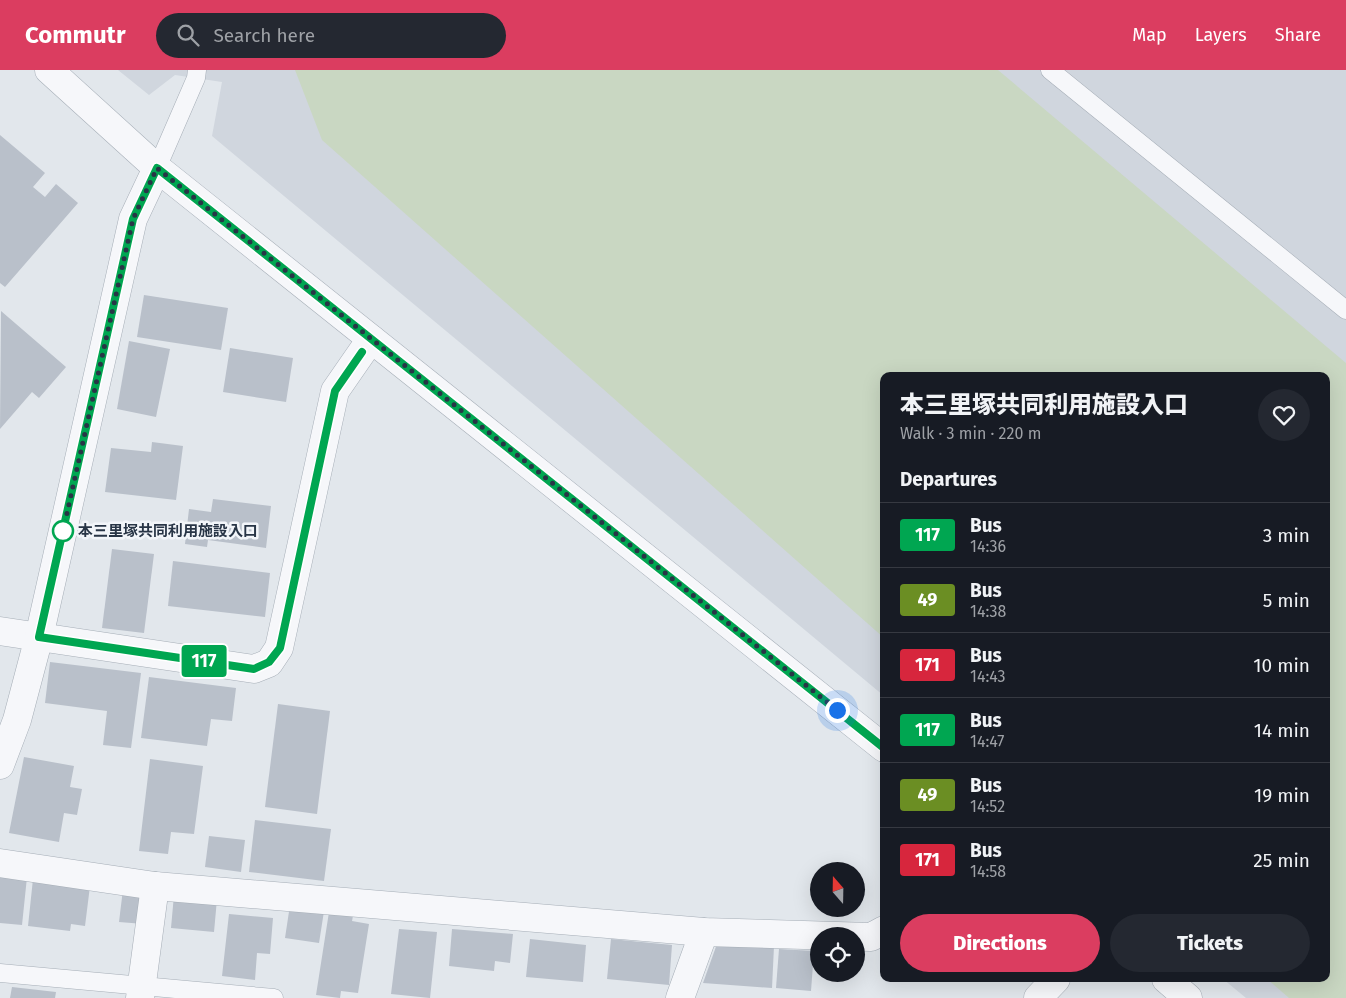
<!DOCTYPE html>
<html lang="en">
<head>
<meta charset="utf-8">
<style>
	body { margin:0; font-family:"Fira Sans","Noto Sans JP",sans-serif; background:#242831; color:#f1f3f6; height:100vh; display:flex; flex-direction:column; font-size:19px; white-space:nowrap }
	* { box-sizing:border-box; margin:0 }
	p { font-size:16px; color:#9ea1a6 }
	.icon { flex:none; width:28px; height:28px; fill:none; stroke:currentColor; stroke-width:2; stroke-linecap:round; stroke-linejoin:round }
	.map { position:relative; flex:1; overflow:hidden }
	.side { position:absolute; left:880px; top:302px; width:450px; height:610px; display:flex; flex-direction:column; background:#171b24; border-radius:10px; box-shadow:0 5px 20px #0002 }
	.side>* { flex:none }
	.badge { padding:0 10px; border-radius:4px; font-size:18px; line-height:32px }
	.needle { width:32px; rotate:340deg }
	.fabs { position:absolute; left:810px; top:792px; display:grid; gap:10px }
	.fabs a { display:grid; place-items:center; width:55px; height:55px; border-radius:50%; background:#171b24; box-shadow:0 5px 20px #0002; font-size:25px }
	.you { position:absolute; width:25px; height:25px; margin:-12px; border:4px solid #fff; border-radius:50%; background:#1a73e8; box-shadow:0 0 0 8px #1a73e833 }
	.map>.badge { position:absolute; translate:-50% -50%; box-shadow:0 0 0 2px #fff }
	h2 { padding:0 20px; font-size:19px; line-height:45px }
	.round { display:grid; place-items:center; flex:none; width:52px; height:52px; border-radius:26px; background:#242831 }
	.overview { display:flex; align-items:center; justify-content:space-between; height:85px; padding:0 20px }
	h1 { font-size:24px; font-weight:800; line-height:38px }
	.cta { display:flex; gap:10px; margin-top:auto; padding:10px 20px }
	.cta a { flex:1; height:58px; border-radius:30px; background:#db3d60; color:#fff; font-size:20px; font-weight:800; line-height:58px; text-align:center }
	.cta a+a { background:#242831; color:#f1f3f6 }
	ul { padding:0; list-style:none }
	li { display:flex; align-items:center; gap:15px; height:65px; padding:0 20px; border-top:1px solid #363941 }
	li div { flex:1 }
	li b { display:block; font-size:19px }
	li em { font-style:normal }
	li .badge { min-width:55px; font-weight:700; text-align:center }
	header { display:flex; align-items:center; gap:30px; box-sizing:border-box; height:70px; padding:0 25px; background:#db3d60; color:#fff }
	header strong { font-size:24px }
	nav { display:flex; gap:28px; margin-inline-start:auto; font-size:18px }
	.search { width:350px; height:45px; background:#242831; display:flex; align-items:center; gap:12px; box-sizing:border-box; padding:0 18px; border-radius:28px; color:#9ea1a6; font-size:19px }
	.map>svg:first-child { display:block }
	.built { fill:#d0d6de }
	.green { fill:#c9d7c2 }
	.building { fill:#b9c0ca }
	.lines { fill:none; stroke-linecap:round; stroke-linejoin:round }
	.service-casing { stroke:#a6aeb7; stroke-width:19 }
	.minor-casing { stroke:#a6aeb7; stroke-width:29 }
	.tertiary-casing { stroke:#a6aeb7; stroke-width:29 }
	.service { stroke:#f6f7fa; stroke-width:18 }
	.minor { stroke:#f6f7fa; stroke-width:28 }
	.tertiary { stroke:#f6f7fa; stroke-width:28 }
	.line-casing { stroke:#fff; stroke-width:11 }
	.line { stroke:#00a651; stroke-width:8 }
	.walk { stroke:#283546; stroke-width:5; stroke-dasharray:0 9 }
	.stop-dot { fill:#fff; stroke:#00a651; stroke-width:2.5 }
	.labels { text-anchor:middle; stroke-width:5; stroke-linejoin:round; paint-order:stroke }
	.stop-label { font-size:15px; font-weight:bold; fill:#283546; stroke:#f2f5f9; text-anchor:start }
</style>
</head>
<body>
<header>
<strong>Commutr</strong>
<div class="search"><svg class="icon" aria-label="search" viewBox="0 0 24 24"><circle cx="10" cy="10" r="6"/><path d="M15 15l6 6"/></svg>Search here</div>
<nav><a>Map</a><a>Layers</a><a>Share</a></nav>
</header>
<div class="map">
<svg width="1346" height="928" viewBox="0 0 1346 928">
	<rect width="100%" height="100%" fill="#e2e7ec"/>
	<path class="built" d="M 118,0 L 1346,0 L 1346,928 L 1246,928 L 1223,909 L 1326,909 L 1326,306 L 884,306 L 884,626 L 212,66 L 222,12 L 175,5 L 149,25 Z"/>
	<path class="green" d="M 295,0 L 998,0 L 1346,293 L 1346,928 L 1289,928 L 1267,909 L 1326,909 L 1326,306 L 884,306 L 884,568 L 322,70 Z"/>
	<g class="building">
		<path d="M 0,65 L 45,103 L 33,117 L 45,127 L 56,114 L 78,133 L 5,217 L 0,213 Z"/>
		<path d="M 144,225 L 228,238 L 221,280 L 137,267 Z"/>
		<path d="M 1,241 L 66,297 L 39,328 L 32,322 L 0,359 Z"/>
		<path d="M 129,271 L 170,279 L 156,347 L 117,339 Z"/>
		<path d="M 230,278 L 293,288 L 286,332 L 223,322 Z"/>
		<path d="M 152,372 L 183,376 L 176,430 L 105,422 L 111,378 L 151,382 Z"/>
		<path d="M 213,429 L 271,436 L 266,478 L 208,470 L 207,477 L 185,474 L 189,439 L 211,442 Z"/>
		<path d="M 112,479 L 154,484 L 144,563 L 102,558 Z"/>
		<path d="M 173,491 L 270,503 L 265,547 L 168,536 Z"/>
		<path d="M 50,592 L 141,603 L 131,678 L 103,675 L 107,641 L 45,633 Z"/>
		<path d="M 149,607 L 236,618 L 232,651 L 211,649 L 207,676 L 141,668 Z"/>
		<path d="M 278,634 L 330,641 L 317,744 L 265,737 Z"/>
		<path d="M 24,687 L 74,696 L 70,717 L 82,719 L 77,745 L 64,743 L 59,772 L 9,763 Z"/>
		<path d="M 150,689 L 203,696 L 194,764 L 171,762 L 168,784 L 139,781 Z"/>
		<path d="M 255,750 L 331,759 L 324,811 L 249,802 Z"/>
		<path d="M 209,766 L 245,770 L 241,802 L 205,797 Z"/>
		<path d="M 0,804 L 27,807 L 22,855 L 0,853 Z"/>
		<path d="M 33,809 L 90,816 L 85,856 L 71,854 L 70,861 L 28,856 Z"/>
		<path d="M 123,819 L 148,821 L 144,854 L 119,852 Z"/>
		<path d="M 174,825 L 217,829 L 214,862 L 171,858 Z"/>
		<path d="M 290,835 L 324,841 L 319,873 L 285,868 Z"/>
		<path d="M 329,842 L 353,846 L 352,851 L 369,854 L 358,923 L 341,921 L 340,928 L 316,925 Z"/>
		<path d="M 229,844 L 273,848 L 270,884 L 257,883 L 255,910 L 222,906 Z"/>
		<path d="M 399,859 L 437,862 L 430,928 L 391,924 Z"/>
		<path d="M 452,859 L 513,864 L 510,893 L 495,891 L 494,901 L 449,896 Z"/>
		<path d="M 530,869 L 586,875 L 583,912 L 526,907 Z"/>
		<path d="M 611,869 L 672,875 L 669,915 L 607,909 Z"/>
		<path d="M 718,871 L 774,876 L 772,918 L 703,913 Z"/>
		<path d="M 779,879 L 814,881 L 811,921 L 776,918 Z"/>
		<path d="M 12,917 L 56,922 L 55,928 L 10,928 Z"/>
	</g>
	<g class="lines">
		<g class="service-casing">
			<g id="service">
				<path d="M 1050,0 L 1346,240"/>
				<path d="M 157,98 L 196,8 L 197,0"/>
				<path d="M 0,903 L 274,928"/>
			</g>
		</g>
		<g class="minor-casing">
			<g id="minor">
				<path d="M 0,561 L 254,599 L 269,593 L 279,578 L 335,321 L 371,269"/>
				<path d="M 0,695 L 17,650 L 39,567 L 133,149 L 157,98"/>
				<path d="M 0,793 L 155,816 L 704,862 L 871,867 L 884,860"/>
				<path d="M 140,928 L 155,816"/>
				<path d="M 680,928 L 704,862"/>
				<path d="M 1038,928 L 1056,909"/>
			</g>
		</g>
		<g class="tertiary-casing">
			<g id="tertiary">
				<path d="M 49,0 L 157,98 L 884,678"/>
				<path d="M 1166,909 L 1188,928"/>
			</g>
		</g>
		<use href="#service" class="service"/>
		<use href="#minor" class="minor"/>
		<use href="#tertiary" class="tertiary"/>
	</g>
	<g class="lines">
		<g class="line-casing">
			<path id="line" d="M 362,282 L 335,321 L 280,578 L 269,592 L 254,599 L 39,567 L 133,149 L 157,98 L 884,678"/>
		</g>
		<use href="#line" class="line"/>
		<path class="walk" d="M 63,461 L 133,149 L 157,98 L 837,640"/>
	</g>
	<circle class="stop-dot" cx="63" cy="461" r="10"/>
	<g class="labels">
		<g class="stop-label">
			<text x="78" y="466">本三里塚共同利用施設入口</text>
		</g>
	</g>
</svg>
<div class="fabs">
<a><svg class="needle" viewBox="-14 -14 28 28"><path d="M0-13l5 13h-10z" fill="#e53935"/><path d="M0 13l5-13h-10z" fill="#9ea1a6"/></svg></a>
<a><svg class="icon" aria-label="locate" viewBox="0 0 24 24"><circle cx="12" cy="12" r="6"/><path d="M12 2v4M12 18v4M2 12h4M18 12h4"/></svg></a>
</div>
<div class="you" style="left:837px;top:640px"></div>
<b class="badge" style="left:204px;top:591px;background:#00a651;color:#fff">117</b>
<section class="side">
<div class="overview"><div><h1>本三里塚共同利用施設入口</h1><p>Walk · 3 min · 220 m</p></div><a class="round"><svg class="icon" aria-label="heart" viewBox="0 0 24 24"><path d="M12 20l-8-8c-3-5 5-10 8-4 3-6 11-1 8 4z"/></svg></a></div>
<h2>Departures</h2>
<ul>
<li><span class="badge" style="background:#00a651;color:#fff">117</span><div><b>Bus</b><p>14:36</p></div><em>3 min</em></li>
<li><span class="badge" style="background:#6b8e23;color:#fff">49</span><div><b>Bus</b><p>14:38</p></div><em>5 min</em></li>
<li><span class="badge" style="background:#d7263d;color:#fff">171</span><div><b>Bus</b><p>14:43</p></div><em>10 min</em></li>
<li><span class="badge" style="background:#00a651;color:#fff">117</span><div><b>Bus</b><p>14:47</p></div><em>14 min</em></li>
<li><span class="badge" style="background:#6b8e23;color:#fff">49</span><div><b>Bus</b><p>14:52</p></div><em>19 min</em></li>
<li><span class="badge" style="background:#d7263d;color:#fff">171</span><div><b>Bus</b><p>14:58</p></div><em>25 min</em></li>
</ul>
<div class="cta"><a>Directions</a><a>Tickets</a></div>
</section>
</div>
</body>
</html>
